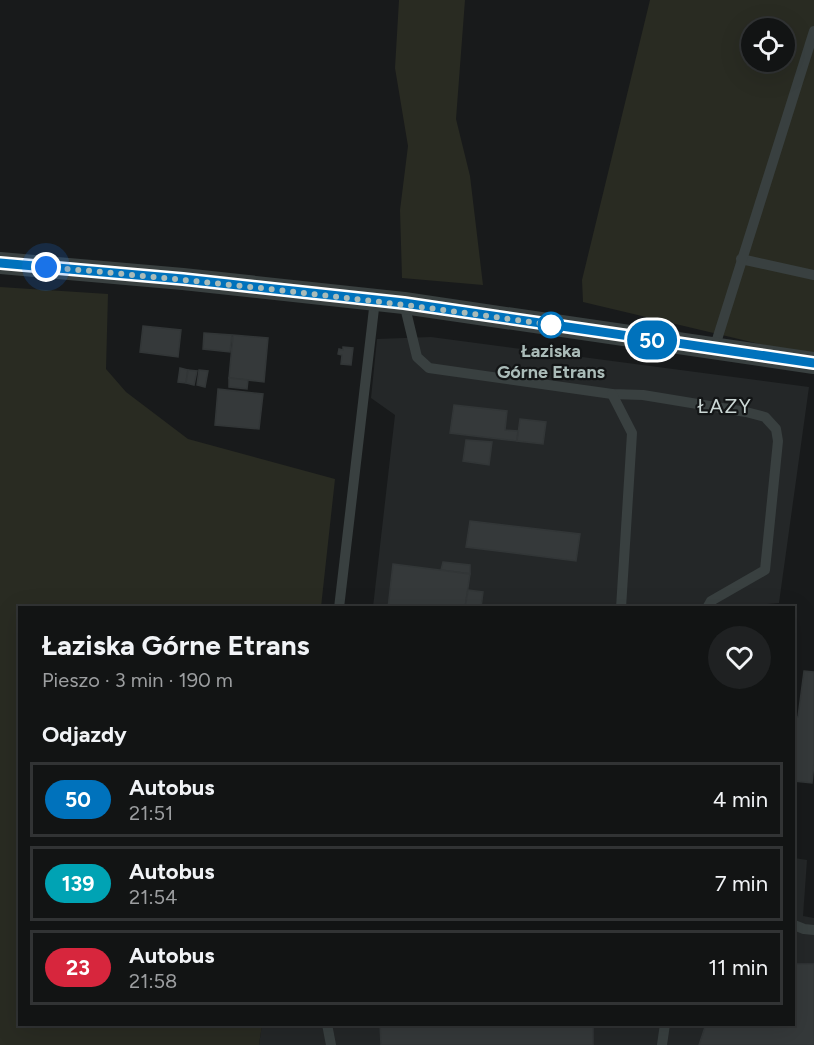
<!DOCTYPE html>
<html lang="pl">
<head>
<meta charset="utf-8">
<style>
	body { margin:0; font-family:Figtree,sans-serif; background:#1f2122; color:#f1f3f6; height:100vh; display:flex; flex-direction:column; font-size:22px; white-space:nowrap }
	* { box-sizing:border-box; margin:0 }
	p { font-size:20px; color:#9c9ea0 }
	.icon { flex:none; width:33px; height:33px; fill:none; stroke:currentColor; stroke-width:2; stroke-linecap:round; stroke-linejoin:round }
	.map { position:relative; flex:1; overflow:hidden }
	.panel { position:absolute; left:18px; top:606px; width:777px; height:420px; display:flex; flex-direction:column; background:#121414; border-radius:0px; box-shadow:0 6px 24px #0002,0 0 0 2px #313334 }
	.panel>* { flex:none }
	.badge { padding:0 12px; border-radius:20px; font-size:21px; line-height:39px }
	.tools { position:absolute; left:741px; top:18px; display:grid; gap:12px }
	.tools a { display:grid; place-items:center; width:54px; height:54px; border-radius:50%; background:#121414; box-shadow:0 6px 24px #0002,0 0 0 2px #313334; font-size:30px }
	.you { position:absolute; width:30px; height:30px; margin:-15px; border:4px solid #fff; border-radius:50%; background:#1a73e8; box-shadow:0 0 0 9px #1a73e833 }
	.map>.badge { position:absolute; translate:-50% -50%; box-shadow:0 0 0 3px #fff }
	h2 { padding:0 24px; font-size:22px; line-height:54px }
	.round { display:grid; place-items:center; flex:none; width:63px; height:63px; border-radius:32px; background:#1f2122 }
	.head { display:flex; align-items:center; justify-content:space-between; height:102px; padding:0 24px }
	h1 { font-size:28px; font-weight:700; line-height:45px }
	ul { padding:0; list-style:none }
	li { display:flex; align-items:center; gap:18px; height:75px; margin:0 12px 9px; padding:0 12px; border:3px solid #313334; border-radius:0px }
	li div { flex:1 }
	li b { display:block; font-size:22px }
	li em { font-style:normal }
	li .badge { min-width:66px; font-weight:700; text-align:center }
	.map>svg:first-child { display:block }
	.built { fill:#242728 }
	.green { fill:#292b22; fill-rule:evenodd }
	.building { fill:#35393a; stroke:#323637; stroke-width:1.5 }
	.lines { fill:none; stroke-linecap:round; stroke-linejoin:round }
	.lane { stroke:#394040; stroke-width:10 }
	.street { stroke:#394040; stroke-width:22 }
	.line-casing { stroke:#fff; stroke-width:14 }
	.line { stroke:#0072bc; stroke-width:9 }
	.walk { stroke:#aabbb8; stroke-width:6; stroke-dasharray:0 10.8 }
	.stop-dot { fill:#fff; stroke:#0072bc; stroke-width:3 }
	.labels { text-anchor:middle; stroke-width:4.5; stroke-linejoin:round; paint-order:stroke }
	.stop-label { font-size:18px; font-weight:bold; fill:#aabbb8; stroke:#131516 }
	.neighbourhood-label { font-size:20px; letter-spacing:1.5px; fill:#cbd7d5; stroke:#131516 }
</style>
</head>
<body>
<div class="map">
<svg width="814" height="1045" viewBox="0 0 814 1045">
	<rect width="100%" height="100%" fill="#181a1b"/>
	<g class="built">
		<path d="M 431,337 L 809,387 L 779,603 L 718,608 L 373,607 L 395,415 L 371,398 L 377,339 Z"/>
		<path d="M 794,858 L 807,860 L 803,916 L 814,918 L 814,1045 L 259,1045 L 262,1024 L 794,1024 Z"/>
	</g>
	<g class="green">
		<path d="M 399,0 L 465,0 L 456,119 L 470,176 L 483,285 L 402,278 L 400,210 L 408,146 L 395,68 Z"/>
		<path d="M 650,0 L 814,0 L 814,357 L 583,302 L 582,280 ZM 752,28 L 784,28 L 784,62 L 752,62 Z"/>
		<path d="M 0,287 L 108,294 L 106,369 L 126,392 L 188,439 L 335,479 L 321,607 L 20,608 L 20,1024 L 262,1025 L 259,1045 L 0,1045 Z"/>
	</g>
	<g class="building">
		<path d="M 143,326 L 181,330 L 178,357 L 140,352 Z"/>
		<path d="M 204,333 L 232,335 L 230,352 L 203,349 Z"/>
		<path d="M 233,335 L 268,338 L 264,382 L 229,378 Z"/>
		<path d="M 343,347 L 353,348 L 351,365 L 341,364 L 342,355 L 338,354 L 339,349 L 343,350 Z"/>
		<path d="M 180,368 L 188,370 L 186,383 L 178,382 Z"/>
		<path d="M 188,370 L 197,371 L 194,385 L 186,383 Z"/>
		<path d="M 199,370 L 208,371 L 205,387 L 197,385 Z"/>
		<path d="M 229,378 L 248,380 L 247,389 L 229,387 Z"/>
		<path d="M 218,389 L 263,394 L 259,429 L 215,425 Z"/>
		<path d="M 454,405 L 507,411 L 505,430 L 518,431 L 517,441 L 450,433 Z"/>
		<path d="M 520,419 L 546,422 L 543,444 L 517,441 Z"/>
		<path d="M 466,440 L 492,442 L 489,465 L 463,461 Z"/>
		<path d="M 470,521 L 580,534 L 576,561 L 466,547 Z"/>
		<path d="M 443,562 L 470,565 L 470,574 L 441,570 Z"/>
		<path d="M 393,564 L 470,574 L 465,608 L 388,608 Z"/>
		<path d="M 468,590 L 483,592 L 481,608 L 465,608 Z"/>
		<path d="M 804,671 L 814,672 L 814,763 L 812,783 L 794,781 L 794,717 L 798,717 Z"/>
		<path d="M 794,964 L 814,964 L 814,1045 L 699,1045 L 706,1024 L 794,1024 Z"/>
		<path d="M 380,1024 L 593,1024 L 593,1045 L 381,1045 Z"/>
	</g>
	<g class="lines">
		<g class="lane">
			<path d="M 741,259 L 814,275"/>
			<path d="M 404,303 L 417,357 L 429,368 L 612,394 L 643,395 L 746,412 L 765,417 L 776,429 L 778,441 L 765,570 L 711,601 L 707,608"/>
			<path d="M 714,349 L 814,31"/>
			<path d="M 612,394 L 632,433 L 621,608"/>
			<path d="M 339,608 L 375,300"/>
			<path d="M 794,925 L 804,929 L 814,930"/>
			<path d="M 327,1024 L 331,1045"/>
			<path d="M 662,1045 L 665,1024"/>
		</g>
		<path class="street" d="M 0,263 L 183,279 L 404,303 L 814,363"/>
	</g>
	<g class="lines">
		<g class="line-casing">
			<path id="line" d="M 0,263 L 183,279 L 404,303 L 814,363"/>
		</g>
		<use href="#line" class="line"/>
		<path class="walk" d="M 46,267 C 217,282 388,301 559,326 L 551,325"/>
	</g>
	<circle class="stop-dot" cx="551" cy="325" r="12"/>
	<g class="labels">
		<g class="stop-label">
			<text x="551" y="357">Łaziska<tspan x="551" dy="21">Górne Etrans</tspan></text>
		</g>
		<g class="neighbourhood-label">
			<text x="725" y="413">ŁAZY</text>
		</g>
	</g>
</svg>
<div class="tools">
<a><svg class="icon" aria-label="locate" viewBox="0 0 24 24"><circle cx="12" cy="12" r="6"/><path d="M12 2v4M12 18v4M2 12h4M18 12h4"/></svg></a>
</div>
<div class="you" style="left:46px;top:267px"></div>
<b class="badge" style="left:652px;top:340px;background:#0072bc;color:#fff">50</b>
<section class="panel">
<div class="head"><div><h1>Łaziska Górne Etrans</h1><p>Pieszo · 3 min · 190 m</p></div><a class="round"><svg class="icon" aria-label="heart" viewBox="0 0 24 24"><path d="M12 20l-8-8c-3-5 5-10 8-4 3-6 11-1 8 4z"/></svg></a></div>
<h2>Odjazdy</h2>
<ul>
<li><span class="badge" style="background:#0072bc;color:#fff">50</span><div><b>Autobus</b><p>21:51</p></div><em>4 min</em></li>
<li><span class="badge" style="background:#00a3b4;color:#fff">139</span><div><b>Autobus</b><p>21:54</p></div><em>7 min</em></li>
<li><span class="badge" style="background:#d7263d;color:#fff">23</span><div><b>Autobus</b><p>21:58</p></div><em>11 min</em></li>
</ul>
</section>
</div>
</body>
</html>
